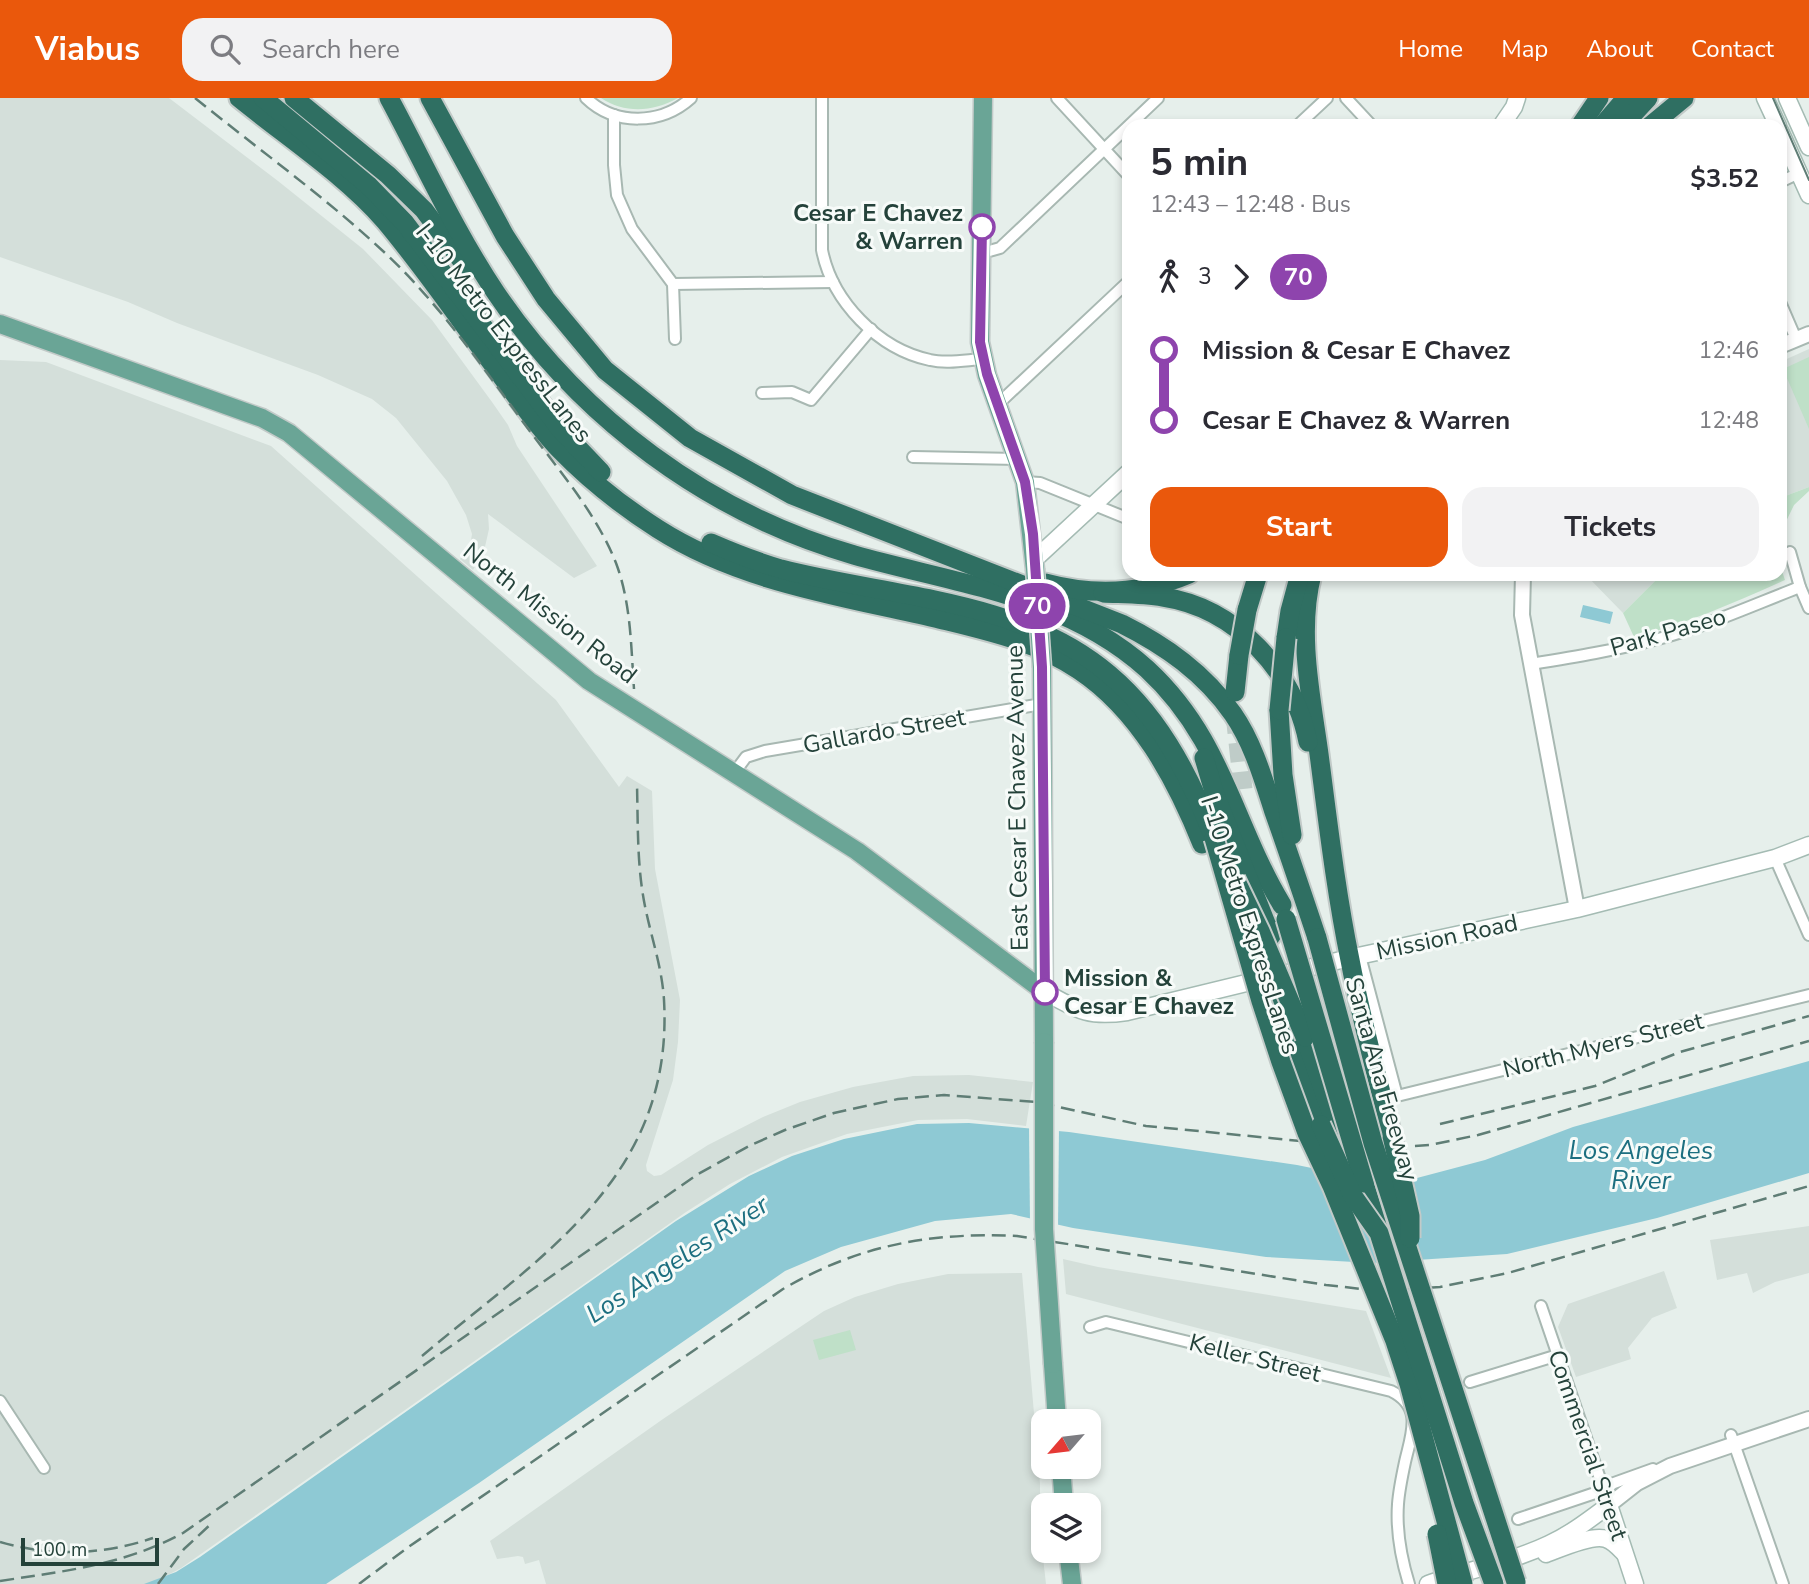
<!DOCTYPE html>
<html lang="en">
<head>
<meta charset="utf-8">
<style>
	body { margin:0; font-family:"Nunito Sans",sans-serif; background:#f2f2f3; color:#2b2b33; height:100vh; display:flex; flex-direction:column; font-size:26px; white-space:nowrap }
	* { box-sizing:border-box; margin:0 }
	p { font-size:23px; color:#7c7c81 }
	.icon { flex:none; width:38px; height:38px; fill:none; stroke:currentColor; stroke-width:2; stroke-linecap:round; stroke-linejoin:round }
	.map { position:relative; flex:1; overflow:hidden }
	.sheet { position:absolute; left:1122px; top:21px; width:665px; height:462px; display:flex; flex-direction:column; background:#fff; border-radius:21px; box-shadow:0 4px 10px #0003 }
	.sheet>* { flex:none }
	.badge { padding:0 14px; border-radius:23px; font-size:24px; line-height:46px }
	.needle { width:46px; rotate:242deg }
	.controls { position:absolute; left:1031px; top:1311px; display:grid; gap:14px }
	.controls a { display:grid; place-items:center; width:70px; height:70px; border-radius:14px; background:#fff; box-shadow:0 4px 10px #0003; font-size:35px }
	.scale { position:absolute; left:21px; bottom:18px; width:138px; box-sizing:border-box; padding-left:7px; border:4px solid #24423a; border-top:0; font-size:19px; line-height:24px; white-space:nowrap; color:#24423a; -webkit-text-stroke:5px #f7fbf9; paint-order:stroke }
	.map>.badge { position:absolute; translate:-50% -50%; box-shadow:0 0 0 4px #fff }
	.legs { display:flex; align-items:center; gap:10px; height:77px; padding:0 28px; font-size:23px }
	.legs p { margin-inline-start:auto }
	.overview { display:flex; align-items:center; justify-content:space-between; height:119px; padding:0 28px }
	h1 { font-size:38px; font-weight:700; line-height:52px }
	.action { display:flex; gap:14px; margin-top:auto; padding:14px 28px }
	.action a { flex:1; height:80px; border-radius:21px; background:#ea580c; color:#fff; font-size:28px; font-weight:700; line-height:80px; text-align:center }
	.action a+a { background:#f2f2f3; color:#2b2b33 }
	ul { padding:0 28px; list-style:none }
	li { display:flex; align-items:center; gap:24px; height:70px; font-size:26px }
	li i { display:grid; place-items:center; width:10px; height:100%; margin:0 9px; background:currentColor }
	li i::after { content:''; width:18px; height:18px; margin:-9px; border:5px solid; border-radius:50%; background:#fff }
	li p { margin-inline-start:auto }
	li:first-child i { background:linear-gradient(#0000 50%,currentColor 0) }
	li:last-child i { background:linear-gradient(currentColor 50%,#0000 0) }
	header { display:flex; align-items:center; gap:42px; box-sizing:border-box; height:98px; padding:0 35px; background:#ea580c; color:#fff }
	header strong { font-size:33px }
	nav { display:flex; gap:38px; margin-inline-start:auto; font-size:24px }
	.search { width:490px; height:63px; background:#f2f2f3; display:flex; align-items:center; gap:18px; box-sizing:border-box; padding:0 24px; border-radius:21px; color:#7c7c81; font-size:26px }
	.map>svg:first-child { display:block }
	.built { fill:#d4dfda }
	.green { fill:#bfe0c8 }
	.water { fill:#8ec9d4 }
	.pier { fill:#e6efeb }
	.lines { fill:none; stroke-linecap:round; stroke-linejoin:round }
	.motorway-tunnel { stroke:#bfccc8; stroke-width:19; stroke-dasharray:19 10; stroke-linecap:butt }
	.minor-casing { stroke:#a8b8b2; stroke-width:14 }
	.tertiary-casing { stroke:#a8b8b2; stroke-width:18 }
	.secondary-casing { stroke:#a4bbb3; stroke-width:19 }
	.primary-casing { stroke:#c2cac8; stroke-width:21 }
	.motorway-casing { stroke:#c2cac8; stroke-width:23 }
	.minor { stroke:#fff; stroke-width:10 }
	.tertiary { stroke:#fff; stroke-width:14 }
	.secondary { stroke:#fff; stroke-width:16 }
	.primary { stroke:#6aa596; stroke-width:18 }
	.motorway { stroke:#2f6f62; stroke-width:19 }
	.tram { stroke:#5f7d75; stroke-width:2 }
	.rail { stroke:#5f7d75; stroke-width:2.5; stroke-dasharray:14 7; stroke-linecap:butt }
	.primary-bridge-casing { stroke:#c2cac8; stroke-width:21; stroke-linecap:butt }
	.motorway-bridge-casing { stroke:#c2cac8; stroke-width:23; stroke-linecap:butt }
	.primary-bridge { stroke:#6aa596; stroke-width:18 }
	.motorway-bridge { stroke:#2f6f62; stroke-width:19 }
	.line-1-casing { stroke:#fff; stroke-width:16 }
	.line-1 { stroke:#8e44ad; stroke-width:10 }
	.stop-1-dot { fill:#fff; stroke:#8e44ad; stroke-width:3.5 }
	.labels { text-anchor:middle; stroke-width:6; stroke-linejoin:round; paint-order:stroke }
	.stop-label { font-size:24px; font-weight:bold; fill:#24423a; stroke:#f7fbf9; text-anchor:end }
	.street-label { font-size:24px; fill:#24423a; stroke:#f7fbf9 }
	.water-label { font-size:26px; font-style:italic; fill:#1c6f80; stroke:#f7fbf9 }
</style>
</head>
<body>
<header>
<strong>Viabus</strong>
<div class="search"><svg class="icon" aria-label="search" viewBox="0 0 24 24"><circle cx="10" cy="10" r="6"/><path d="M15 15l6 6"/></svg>Search here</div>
<nav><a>Home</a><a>Map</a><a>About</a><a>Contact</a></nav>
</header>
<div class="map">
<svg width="1809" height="1486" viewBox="0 0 1809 1486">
	<rect width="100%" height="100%" fill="#e6efeb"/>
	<g class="built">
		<path d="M 0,0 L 169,0 L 278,83 L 363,151 L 432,222 L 492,304 L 508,327 L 517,348 L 597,468 L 574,480 L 488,416 L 489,431 L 484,453 L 473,472 L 460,461 L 470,448 L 472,436 L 466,417 L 447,383 L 396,320 L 372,301 L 318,277 L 177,225 L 128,204 L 0,159 Z"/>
		<path d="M 1809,251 L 1809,389 L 1780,400 L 1780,264 Z"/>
		<path d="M 0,262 L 46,264 L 271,348 L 556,602 L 619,689 L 627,678 L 652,693 L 655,771 L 680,902 L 678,944 L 673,982 L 646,1067 L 647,1073 L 654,1078 L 661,1077 L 708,1047 L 763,1019 L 800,1004 L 853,989 L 913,978 L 969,977 L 1033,984 L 1026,1028 L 967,1021 L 918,1022 L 847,1036 L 782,1059 L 730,1086 L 686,1114 L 181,1470 L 151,1486 L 0,1486 Z"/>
		<path d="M 1585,476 L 1662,476 L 1623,515 Z"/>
		<path d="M 1809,1128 L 1809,1175 L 1775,1184 L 1753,1195 L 1747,1175 L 1717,1182 L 1710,1142 Z"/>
		<path d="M 1063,1161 L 1098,1169 L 1366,1213 L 1391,1280 L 1066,1196 Z"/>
		<path d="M 1664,1173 L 1677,1210 L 1652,1220 L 1628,1250 L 1631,1261 L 1576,1279 L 1558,1229 L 1568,1206 Z"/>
		<path d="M 1022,1175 L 1040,1386 L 1040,1433 L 1046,1486 L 546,1486 L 539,1462 L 525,1466 L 523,1459 L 518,1458 L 497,1461 L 490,1443 L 663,1321 L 824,1213 L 855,1199 L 898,1186 L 948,1176 Z"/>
	</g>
	<g class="green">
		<path d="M 601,0 L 678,0 C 653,14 625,16 601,0 Z"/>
		<path d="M 1809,259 L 1809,331 L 1783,271 Z"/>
		<path d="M 1809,389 L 1809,393 L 1794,407 L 1780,436 L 1780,400 Z"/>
		<path d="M 1780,467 L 1785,482 C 1736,504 1686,526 1634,539 L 1623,515 L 1662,476 L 1780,476 Z"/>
		<path d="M 850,1232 L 856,1252 L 819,1262 L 813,1242 Z"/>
	</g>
	<g class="water">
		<path d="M 1583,507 L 1613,514 L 1610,526 L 1580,519 Z"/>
		<path d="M 1809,963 L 1809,1075 L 1657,1120 L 1507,1156 L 1372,1165 L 1266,1159 L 1073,1130 L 1011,1116 L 935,1123 L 841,1149 L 785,1173 L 479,1385 L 326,1486 L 144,1486 L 176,1474 L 200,1459 L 676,1123 L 749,1078 L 792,1058 L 844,1041 L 917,1026 L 969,1025 L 1069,1034 L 1297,1067 L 1380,1084 L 1417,1080 L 1485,1062 L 1573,1029 Z"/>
	</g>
	<path class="pier" d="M 1029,1027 L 1059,1029 L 1058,1130 L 1030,1124 Z"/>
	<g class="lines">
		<path class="motorway-tunnel" d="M 1235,616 L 1243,691"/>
		<g class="minor-casing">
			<g id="minor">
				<path d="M 586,0 C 615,28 661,27 691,0"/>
				<path d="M 822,0 L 822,152 C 832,203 878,251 930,262 C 947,266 966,262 983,261"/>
				<path d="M 1057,0 L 1129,78"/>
				<path d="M 1346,0 L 1372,28"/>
				<path d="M 614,17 L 614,67 L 617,97 L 632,131 L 673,186 L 675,241"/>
				<path d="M 1297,28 L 1327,0"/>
				<path d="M 1780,84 L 1799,75"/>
				<path d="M 982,155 L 1000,150 L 1158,0"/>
				<path d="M 673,186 L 833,184"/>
				<path d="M 1780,204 L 1796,241"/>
				<path d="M 762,295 L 792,294 L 811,302 L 871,231"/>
				<path d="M 998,306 L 1129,183"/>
				<path d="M 913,359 L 1019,361"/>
				<path d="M 1025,384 L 1040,385 L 1129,421"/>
				<path d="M 1790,454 L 1800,489 L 1809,510"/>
				<path d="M 1531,566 C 1574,559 1617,552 1658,541 C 1707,528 1753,507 1800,489"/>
				<path d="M 734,675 L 746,659 L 765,653 L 1042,606"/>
				<path d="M 1775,760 L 1809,837"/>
				<path d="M 1360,858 L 1397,998 L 1809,897"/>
				<path d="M 1541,1208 L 1609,1407"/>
				<path d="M 1090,1229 L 1106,1224 L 1391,1293 C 1424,1309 1411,1337 1405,1364 C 1402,1378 1399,1392 1398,1406 C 1396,1434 1401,1460 1409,1486"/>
				<path d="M 1470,1284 L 1558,1257"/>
				<path d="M 0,1303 L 44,1370"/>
				<path d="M 1731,1337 L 1783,1486"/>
				<path d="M 1518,1421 L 1604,1392 L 1614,1385 L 1653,1371"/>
			</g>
		</g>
		<g class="tertiary-casing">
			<g id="tertiary">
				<path d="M 1780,248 L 1809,236"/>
				<path d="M 1523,476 L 1522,517 L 1577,811"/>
				<path d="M 1609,1407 L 1637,1385 L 1670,1368 L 1809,1321"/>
			</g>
		</g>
		<g class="secondary-casing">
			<g id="secondary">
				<path d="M 1765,0 L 1778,28"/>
				<path d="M 1787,0 L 1809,49"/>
				<path d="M 1501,28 L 1514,9 L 1517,0"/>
				<path d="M 1780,33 L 1809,97"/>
				<path d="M 1034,462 L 1129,374"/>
				<path d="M 1045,894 C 1077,912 1088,920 1127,914 L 1349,860 L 1577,811 L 1775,760 L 1809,747"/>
				<path d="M 1546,1456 C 1560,1451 1592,1436 1606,1441 C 1613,1443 1619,1450 1624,1455"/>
				<path d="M 1428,1486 C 1468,1472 1511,1464 1549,1446 C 1571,1436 1590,1421 1609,1407 L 1635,1486"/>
			</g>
		</g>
		<g class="primary-casing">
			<g id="primary">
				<path d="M 983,0 L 980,244 L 987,277 L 1025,384 L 1035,471"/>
				<path d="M 0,226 L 262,320 L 289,335 L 589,583 L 857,753 L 1045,894"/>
				<path d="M 1042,569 L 1044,944"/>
				<path d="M 1053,1266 L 1057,1323"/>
				<path d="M 1061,1368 L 1064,1407"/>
				<path d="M 1068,1452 L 1072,1486"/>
			</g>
		</g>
		<g class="motorway-casing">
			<g id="motorway">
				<path d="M 239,0 C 287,39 345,77 385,123 C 426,172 462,225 500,276 C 519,302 537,328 559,351 C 589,382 622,408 658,431 C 741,484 841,498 935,520 C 984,532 1036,543 1079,572 C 1139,612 1176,681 1202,746"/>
				<path d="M 263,0 L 368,87 L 405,125 L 561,332 L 601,374"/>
				<path d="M 294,0 L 388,77 L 424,112 L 468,171"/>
				<path d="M 389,0 C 424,65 455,134 496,195 C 581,320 708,415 854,457 C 956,486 1065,497 1147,571 C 1223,641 1232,724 1282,807"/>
				<path d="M 430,0 L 505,138 L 546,201 L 605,272 L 690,340 L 792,397 L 1122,526 C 1166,548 1204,575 1233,616 C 1253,645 1263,680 1274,714 C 1289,756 1303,798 1317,840"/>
				<path d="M 1580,28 L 1599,0"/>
				<path d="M 1602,28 L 1626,0"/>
				<path d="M 1622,28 L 1648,0"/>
				<path d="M 1650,28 L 1684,0"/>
				<path d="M 711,445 C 734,455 757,464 781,471 C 885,498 1013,501 1100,569 C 1156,612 1189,675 1214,740"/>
				<path d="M 1312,476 C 1297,534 1311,598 1319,656 C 1328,725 1336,794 1350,862 C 1361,921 1377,979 1392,1038"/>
				<path d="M 1045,485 C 1093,498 1142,496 1189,476"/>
				<path d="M 1103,495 C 1123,496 1144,496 1163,499 C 1236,510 1294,573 1308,644"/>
				<path d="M 1247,512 L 1258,476"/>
				<path d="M 1286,540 L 1290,513 L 1300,476"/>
				<path d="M 1235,594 L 1239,557"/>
				<path d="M 1279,612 L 1283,677 L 1292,737"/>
				<path d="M 1204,660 L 1215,697 L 1271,838"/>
				<path d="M 1267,880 L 1321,1027"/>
				<path d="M 1305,939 L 1336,1028"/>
				<path d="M 1364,1085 L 1378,1131"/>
			</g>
		</g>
		<use href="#minor" class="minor"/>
		<use href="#tertiary" class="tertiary"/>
		<use href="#secondary" class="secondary"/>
		<use href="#primary" class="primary"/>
		<use href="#motorway" class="motorway"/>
		<path class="tram" d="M 1773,0 L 1809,82"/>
		<g class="rail">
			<path d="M 195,0 C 258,51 325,99 384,154 C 442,208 485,273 532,336 C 562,376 597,417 616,465 C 631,505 631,548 634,591"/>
			<path d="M 1440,1026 L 1595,988 L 1680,954 L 1809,918"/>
			<path d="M 422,1258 C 540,1158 674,1080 664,902 C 662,868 650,836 644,803 C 637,765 638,726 637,687"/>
			<path d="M 0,1444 C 51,1459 103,1457 153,1440"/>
			<path d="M 0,1483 C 65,1473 124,1467 183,1435 L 698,1076 L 749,1048 L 785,1032 L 834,1015 L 898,1001 L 944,997 L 1036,1004 L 1146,1028 L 1342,1047 L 1398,1049 L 1430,1047 L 1478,1037 L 1809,943"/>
			<path d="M 158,1486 L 184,1451 L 212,1425"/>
			<path d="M 359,1486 L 407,1450 L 783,1191 C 859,1147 930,1134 1017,1138 L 1326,1187 L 1380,1193 L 1408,1191 L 1440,1189 L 1508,1175 L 1809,1088"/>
		</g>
		<g class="primary-bridge-casing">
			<g id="primary-bridge">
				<path d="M 1035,471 L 1042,569"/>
				<path d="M 1044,944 L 1044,1131 L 1053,1266"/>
			</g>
		</g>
		<g class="motorway-bridge-casing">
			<g id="motorway-bridge">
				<path d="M 1239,557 L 1247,512"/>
				<path d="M 1279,612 L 1286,540"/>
				<path d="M 1214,740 L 1261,903 L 1281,964 L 1307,1035 L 1332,1088 L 1395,1243 L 1409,1286 L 1463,1486"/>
				<path d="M 1235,781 L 1260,833 L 1305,939"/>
				<path d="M 1286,821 L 1364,1085"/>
				<path d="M 1317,840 L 1373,1045 L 1516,1484"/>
				<path d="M 1321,1027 L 1353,1098 L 1379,1135 L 1464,1405 L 1494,1486"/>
				<path d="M 1392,1038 L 1410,1118 L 1410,1140"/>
				<path d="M 1437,1436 L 1447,1486"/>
			</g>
		</g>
		<use href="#primary-bridge" class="primary-bridge"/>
		<use href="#motorway-bridge" class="motorway-bridge"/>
	</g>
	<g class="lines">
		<g class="line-1-casing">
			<path id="line-1" d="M 982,129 L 980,244 L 987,276 L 1025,384 L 1033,436 L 1042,569 L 1045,894"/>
		</g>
		<use href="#line-1" class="line-1"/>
	</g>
	<g class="stop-1-dot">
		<circle cx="982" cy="129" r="12"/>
		<circle cx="1045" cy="894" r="12"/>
	</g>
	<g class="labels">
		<g class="stop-label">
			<text x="963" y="123">Cesar E Chavez<tspan x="963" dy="28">&amp; Warren</tspan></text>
			<text x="1064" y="888" text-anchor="start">Mission &amp;<tspan x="1064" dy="28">Cesar E Chavez</tspan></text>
		</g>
		<g class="street-label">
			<text transform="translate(504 235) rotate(52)" y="8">I-10 Metro ExpressLanes</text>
			<text transform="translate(550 515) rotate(38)" y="8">North Mission Road</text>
			<text transform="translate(1668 534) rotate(-16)" y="8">Park Paseo</text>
			<text transform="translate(884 633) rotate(-10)" y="8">Gallardo Street</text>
			<text transform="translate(1017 700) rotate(-91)" y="8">East Cesar E Chavez Avenue</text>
			<text transform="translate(1250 827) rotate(72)" y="8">I-10 Metro ExpressLanes</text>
			<text transform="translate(1447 839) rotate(-12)" y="8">Mission Road</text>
			<text transform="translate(1603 947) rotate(-14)" y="8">North Myers Street</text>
			<text transform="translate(1382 981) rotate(74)" y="8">Santa Ana Freeway</text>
			<text transform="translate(1255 1260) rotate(14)" y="8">Keller Street</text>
			<text transform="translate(1588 1347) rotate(71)" y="8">Commercial Street</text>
		</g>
		<g class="water-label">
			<text x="1641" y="1061">Los Angeles<tspan x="1641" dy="30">River</tspan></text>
			<text transform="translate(677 1161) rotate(-33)" y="9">Los Angeles River</text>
		</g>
	</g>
</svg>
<div class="controls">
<a><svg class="needle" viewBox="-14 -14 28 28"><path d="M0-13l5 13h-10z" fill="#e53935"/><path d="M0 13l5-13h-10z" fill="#7c7c81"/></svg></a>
<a><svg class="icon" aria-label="layers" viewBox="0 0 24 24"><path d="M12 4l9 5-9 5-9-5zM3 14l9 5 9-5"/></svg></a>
</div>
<div class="scale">100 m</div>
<b class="badge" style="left:1037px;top:508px;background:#8e44ad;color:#fff">70</b>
<section class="sheet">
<div class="overview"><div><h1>5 min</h1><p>12:43 – 12:48 · Bus</p></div><b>$3.52</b></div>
<div class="legs"><svg class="icon" aria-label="walk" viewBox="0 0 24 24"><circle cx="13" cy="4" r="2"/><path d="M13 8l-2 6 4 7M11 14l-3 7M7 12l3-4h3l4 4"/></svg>3<svg class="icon" aria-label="forward" viewBox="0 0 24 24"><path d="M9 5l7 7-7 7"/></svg><b class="badge" style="background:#8e44ad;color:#fff">70</b></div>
<ul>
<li><i style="color:#8e44ad"></i><b>Mission &amp; Cesar E Chavez</b><p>12:46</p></li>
<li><i style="color:#8e44ad"></i><b>Cesar E Chavez &amp; Warren</b><p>12:48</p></li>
</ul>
<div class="action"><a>Start</a><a>Tickets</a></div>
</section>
</div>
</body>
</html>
